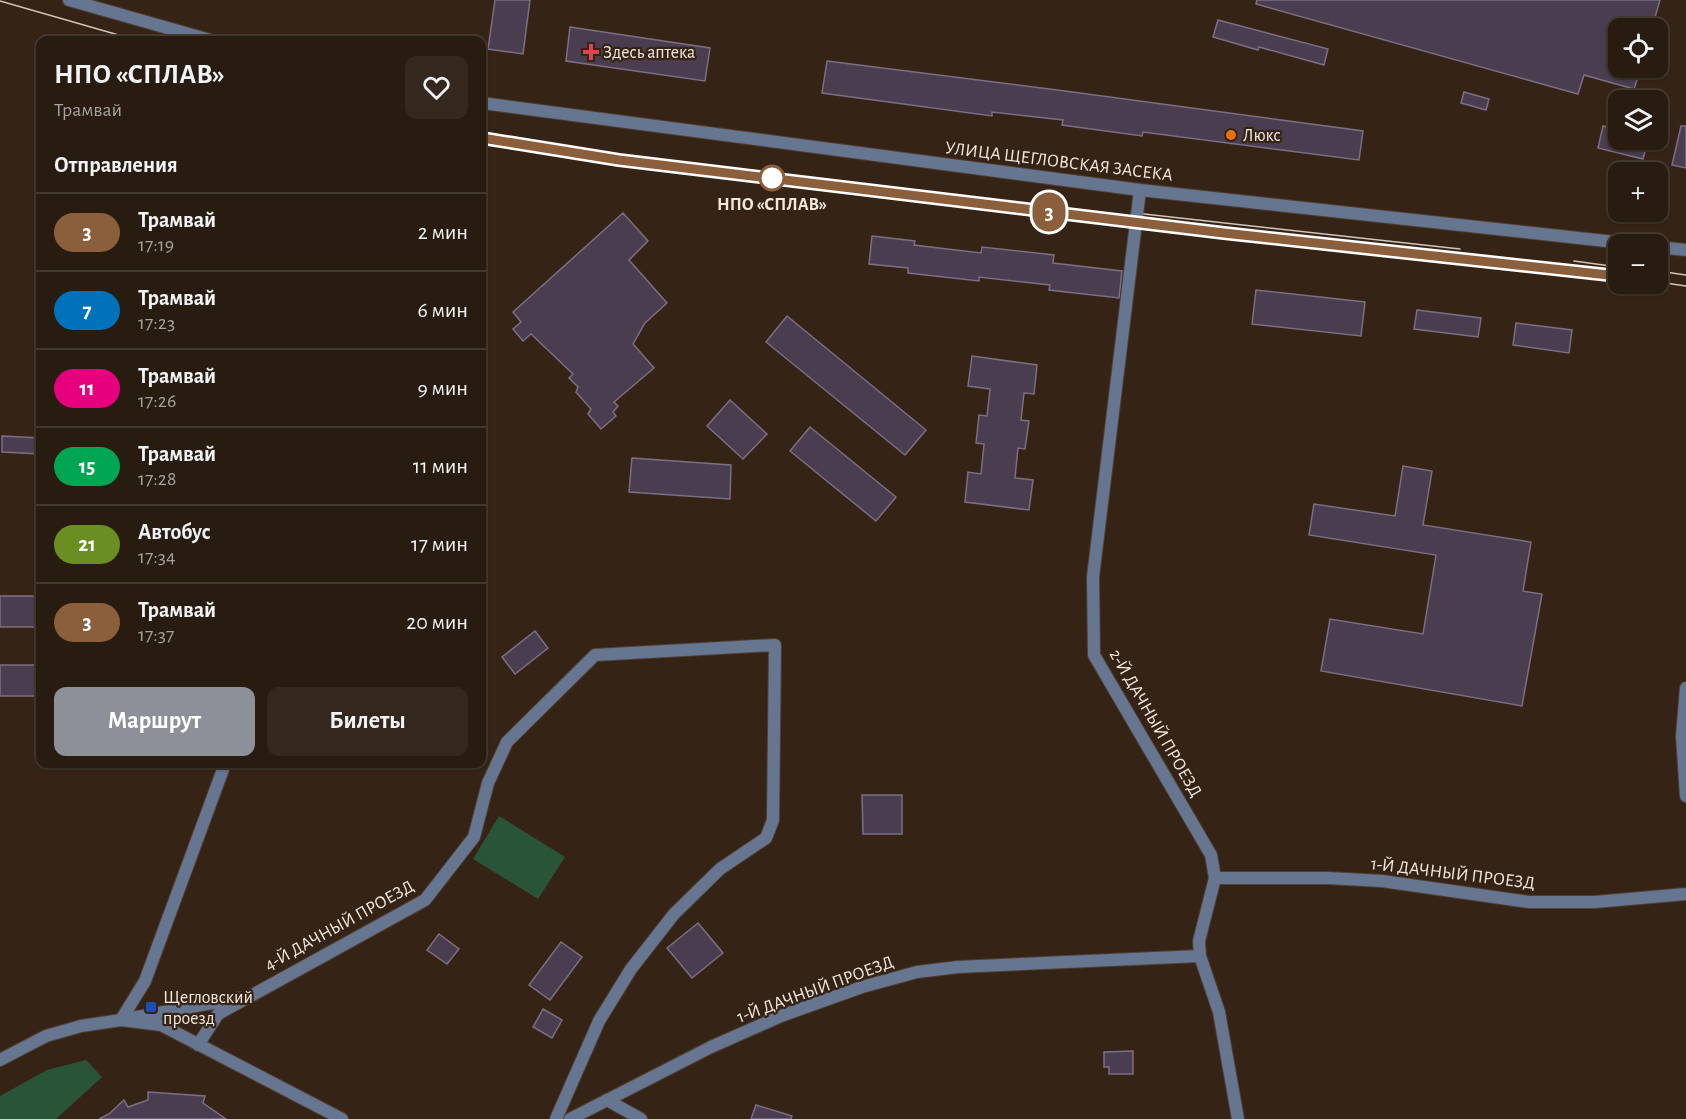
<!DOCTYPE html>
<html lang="ru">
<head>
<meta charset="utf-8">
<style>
	body { margin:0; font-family:"Alegreya Sans",sans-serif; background:#34281e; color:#f1f3f6; height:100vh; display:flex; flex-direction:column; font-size:22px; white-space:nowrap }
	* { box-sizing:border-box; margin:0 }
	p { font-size:20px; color:#a5a19f }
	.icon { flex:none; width:33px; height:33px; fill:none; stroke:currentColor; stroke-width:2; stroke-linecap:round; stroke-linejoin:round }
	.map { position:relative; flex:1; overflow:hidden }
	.sheet { position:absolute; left:36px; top:36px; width:450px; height:732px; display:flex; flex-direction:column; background:#281b10; border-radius:12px; box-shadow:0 2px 4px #0004,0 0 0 2px #443930 }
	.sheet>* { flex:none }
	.badge { padding:0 12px; border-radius:20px; font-size:21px; line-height:39px }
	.fabs { position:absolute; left:1608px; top:18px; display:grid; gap:12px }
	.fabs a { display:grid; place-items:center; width:60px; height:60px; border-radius:12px; background:#281b10; box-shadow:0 2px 4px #0004,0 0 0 2px #443930; font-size:30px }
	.map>.badge { position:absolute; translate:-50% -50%; box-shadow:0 0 0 3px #fff }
	h2 { padding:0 18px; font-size:22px; line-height:54px }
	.round { display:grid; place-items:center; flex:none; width:63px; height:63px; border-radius:12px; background:#34281e }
	.summary { display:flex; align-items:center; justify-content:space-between; height:102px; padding:0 18px }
	h1 { font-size:28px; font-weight:700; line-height:45px }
	.cta { display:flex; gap:12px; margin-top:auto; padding:12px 18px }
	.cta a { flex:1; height:69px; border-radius:12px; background:#8c9099; color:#fff; font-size:24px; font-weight:700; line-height:69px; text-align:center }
	.cta a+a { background:#34281e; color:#f1f3f6 }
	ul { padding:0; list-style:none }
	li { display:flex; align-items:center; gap:18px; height:78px; padding:0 18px; border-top:2px solid #443930 }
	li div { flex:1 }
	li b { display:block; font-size:22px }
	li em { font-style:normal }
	li .badge { min-width:66px; font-weight:700; text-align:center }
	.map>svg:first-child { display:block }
	.green { fill:#295437 }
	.building { fill:#4a3d50; stroke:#7c6e83; stroke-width:1.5 }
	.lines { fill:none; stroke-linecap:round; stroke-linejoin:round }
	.minor-casing { stroke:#503f32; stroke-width:14 }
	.tertiary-casing { stroke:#503f32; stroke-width:14 }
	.minor { stroke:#667691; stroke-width:12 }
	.tertiary { stroke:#667691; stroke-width:12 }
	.tram { stroke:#d2c5bb; stroke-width:1.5 }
	.line-casing { stroke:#fff; stroke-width:14 }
	.line { stroke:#8b5e3c; stroke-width:9 }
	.health-dot { fill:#e0444e; stroke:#352416; stroke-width:2 }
	.food-dot { fill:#e8710a; stroke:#352416; stroke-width:2 }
	.stop-dot { fill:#fff; stroke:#8b5e3c; stroke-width:3 }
	.transit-dot { fill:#1a4fb4; stroke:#352416; stroke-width:2 }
	.labels { text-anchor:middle; stroke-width:4.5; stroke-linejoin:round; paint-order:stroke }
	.poi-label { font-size:18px; fill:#f4e8df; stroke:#352416; text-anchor:start }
	.street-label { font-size:18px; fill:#f4e8df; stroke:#352416 }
	.stop-label { font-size:18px; font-weight:bold; fill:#f4e8df; stroke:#352416 }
</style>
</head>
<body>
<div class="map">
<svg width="1686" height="1119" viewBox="0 0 1686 1119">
	<rect width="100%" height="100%" fill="#352416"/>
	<g class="green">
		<path d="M 499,816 L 565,857 L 538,899 L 473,859 Z"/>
		<path d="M 86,1060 L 102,1077 L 56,1119 L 0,1119 L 0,1096 L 47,1070 Z"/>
	</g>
	<g class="building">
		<path d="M 495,0 L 530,0 L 523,54 L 488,49 Z"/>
		<path d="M 1257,0 L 1660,0 L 1652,28 L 1618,28 L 1618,68 L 1641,68 L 1634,89 L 1584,75 L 1578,94 L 1256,4 Z"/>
		<path d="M 1218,20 L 1328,49 L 1324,65 L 1259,47 L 1258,50 L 1213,37 Z"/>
		<path d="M 570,27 L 710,48 L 705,81 L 566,61 Z"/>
		<path d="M 827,61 L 1065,91 L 1363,131 L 1359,160 L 1143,132 L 1142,136 L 1062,125 L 1063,120 L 992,112 L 992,116 L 822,93 Z"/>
		<path d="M 1464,92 L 1489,99 L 1486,110 L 1461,103 Z"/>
		<path d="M 1603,126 L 1618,130 L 1618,140 L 1648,140 L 1643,159 L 1598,148 Z"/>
		<path d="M 1681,126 L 1686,126 L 1686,168 L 1672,165 Z"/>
		<path d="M 623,213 L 648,241 L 629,260 L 667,303 L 645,323 L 633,344 L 654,368 L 614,402 L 618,406 L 613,412 L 616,416 L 601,429 L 588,414 L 591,409 L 576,392 L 578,387 L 569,378 L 573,374 L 531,334 L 523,341 L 513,329 L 521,322 L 513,312 Z"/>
		<path d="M 872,236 L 915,241 L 914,245 L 981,253 L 982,247 L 1054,255 L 1053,263 L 1122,271 L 1119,298 L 1049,290 L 1050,285 L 979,277 L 979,281 L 908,273 L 908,268 L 869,264 Z"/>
		<path d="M 1256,290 L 1365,302 L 1361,336 L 1252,324 Z"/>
		<path d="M 1417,310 L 1481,318 L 1478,337 L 1414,329 Z"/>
		<path d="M 787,316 L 926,430 L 905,455 L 766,342 Z"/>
		<path d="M 1516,323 L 1572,330 L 1569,353 L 1513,345 Z"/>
		<path d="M 972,356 L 1037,365 L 1034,394 L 1024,393 L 1021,420 L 1029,421 L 1025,449 L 1018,448 L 1015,478 L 1033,480 L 1029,510 L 965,502 L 968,472 L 981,474 L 984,444 L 976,443 L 979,415 L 987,416 L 990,389 L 968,386 Z"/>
		<path d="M 730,400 L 767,434 L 743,459 L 707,426 Z"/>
		<path d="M 810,427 L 896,497 L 876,521 L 790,451 Z"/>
		<path d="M 2,436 L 40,438 L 40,454 L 2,452 Z"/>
		<path d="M 632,458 L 731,465 L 730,499 L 629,492 Z"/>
		<path d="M 1403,466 L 1432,471 L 1423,525 L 1531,542 L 1523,591 L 1542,594 L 1522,706 L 1321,671 L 1330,619 L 1423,634 L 1436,555 L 1309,535 L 1314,504 L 1395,516 Z"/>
		<rect x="0" y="596" width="40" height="31"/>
		<path d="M 535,631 L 548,648 L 515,674 L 502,657 Z"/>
		<rect x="0" y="665" width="40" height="31"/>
		<path d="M 862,795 L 902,795 L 902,834 L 863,834 Z"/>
		<path d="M 698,923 L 723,953 L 692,978 L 667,948 Z"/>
		<path d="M 439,934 L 459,949 L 447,964 L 427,950 Z"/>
		<path d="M 561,942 L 582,957 L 550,1000 L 529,985 Z"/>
		<path d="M 543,1009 L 562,1020 L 552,1038 L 533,1027 Z"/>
		<path d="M 1133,1051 L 1133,1074 L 1109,1074 L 1109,1067 L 1104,1067 L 1104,1052 Z"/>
		<path d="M 148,1092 L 205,1096 L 203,1103 L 226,1119 L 99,1119 L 109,1114 L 124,1100 L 128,1107 L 148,1100 Z"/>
		<path d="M 756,1105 L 792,1116 L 791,1119 L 751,1119 Z"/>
	</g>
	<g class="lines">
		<g class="minor-casing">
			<g id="minor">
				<path d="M 1140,190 L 1093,577 L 1094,655 L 1211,855 L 1215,878 L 1199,941 L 1200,956 L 1219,1012 L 1238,1119"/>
				<path d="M 225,764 L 145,981 L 121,1020 L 239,998"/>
				<path d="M 1215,878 L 1328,878 L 1382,881 L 1529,902 L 1595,902 L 1686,894"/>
				<path d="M 198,1045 L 218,1014 L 425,900 L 474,837 L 488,783 L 507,742 L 595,655 L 775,645 L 773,820 L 766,838 L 720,869 L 674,914 L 631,969 L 599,1021 L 556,1119"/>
				<path d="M 607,1100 L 641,1119"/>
				<path d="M 570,1119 L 711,1047 L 781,1016 L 862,987 L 917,972 L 958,967 L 1200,956"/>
			</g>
		</g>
		<g class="tertiary-casing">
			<g id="tertiary">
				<path d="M 69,0 L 210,40"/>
				<path d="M 482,103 L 1140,190 L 1633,244"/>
				<path d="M 1658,247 L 1686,250"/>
				<path d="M 1686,688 L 1682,736 L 1686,796"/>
				<path d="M 0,1060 L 46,1036 L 81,1026 L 121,1020 L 161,1025 L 342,1119"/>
			</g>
		</g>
		<use href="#minor" class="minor"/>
		<use href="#tertiary" class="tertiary"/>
		<g class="tram">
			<path d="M 0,1 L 136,40"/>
			<path d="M 482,138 L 619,160 L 1224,233 L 1567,269 L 1618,276"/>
			<path d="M 1144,214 L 1460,249"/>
			<path d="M 1574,261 L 1618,267"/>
			<path d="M 1658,271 L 1686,275"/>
			<path d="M 1658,282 L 1686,286"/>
		</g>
	</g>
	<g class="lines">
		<g class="line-casing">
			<path id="line" d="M 482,138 L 619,160 L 1224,233 L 1618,276"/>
		</g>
		<use href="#line" class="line"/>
	</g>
	<path class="health-dot" d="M588 43h6v6h6v6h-6v6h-6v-6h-6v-6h6z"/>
	<circle class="food-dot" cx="1231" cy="135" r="6"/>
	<circle class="stop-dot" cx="772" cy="178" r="12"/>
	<rect class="transit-dot" x="145" y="1001" width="12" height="12" rx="3"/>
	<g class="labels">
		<g class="poi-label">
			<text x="603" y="58">Здесь аптека</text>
			<text x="1243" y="141">Люкс</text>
			<text x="163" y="1003">Щегловский<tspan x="163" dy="21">проезд</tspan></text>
		</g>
		<g class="street-label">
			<text transform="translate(1059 161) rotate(7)" y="6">УЛИЦА ЩЕГЛОВСКАЯ ЗАСЕКА</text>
			<text transform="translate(1156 723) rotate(60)" y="6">2-Й ДАЧНЫЙ ПРОЕЗД</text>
			<text transform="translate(1453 873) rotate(7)" y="6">1-Й ДАЧНЫЙ ПРОЕЗД</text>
			<text transform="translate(339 925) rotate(-29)" y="6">4-Й ДАЧНЫЙ ПРОЕЗД</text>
			<text transform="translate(815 989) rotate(-20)" y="6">1-Й ДАЧНЫЙ ПРОЕЗД</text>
		</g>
		<g class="stop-label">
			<text x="772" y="210">НПО «СПЛАВ»</text>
		</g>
	</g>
</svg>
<div class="fabs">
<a><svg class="icon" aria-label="locate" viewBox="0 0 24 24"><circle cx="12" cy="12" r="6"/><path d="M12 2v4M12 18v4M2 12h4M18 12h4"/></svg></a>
<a><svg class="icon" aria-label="layers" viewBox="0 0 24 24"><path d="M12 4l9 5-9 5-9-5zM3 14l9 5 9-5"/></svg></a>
<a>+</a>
<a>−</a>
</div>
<b class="badge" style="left:1049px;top:212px;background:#8b5e3c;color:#fff">3</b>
<section class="sheet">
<div class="summary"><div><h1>НПО «СПЛАВ»</h1><p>Трамвай</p></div><a class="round"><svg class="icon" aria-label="heart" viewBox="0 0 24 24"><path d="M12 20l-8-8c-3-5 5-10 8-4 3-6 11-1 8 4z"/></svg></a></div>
<h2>Отправления</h2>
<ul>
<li><span class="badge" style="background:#8b5e3c;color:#fff">3</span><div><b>Трамвай</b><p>17:19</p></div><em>2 мин</em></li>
<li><span class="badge" style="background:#0072bc;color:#fff">7</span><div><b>Трамвай</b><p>17:23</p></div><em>6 мин</em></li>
<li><span class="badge" style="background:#e6007e;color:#fff">11</span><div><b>Трамвай</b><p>17:26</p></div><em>9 мин</em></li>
<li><span class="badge" style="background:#00a651;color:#fff">15</span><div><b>Трамвай</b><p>17:28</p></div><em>11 мин</em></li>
<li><span class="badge" style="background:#6b8e23;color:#fff">21</span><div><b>Автобус</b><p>17:34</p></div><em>17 мин</em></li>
<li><span class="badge" style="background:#8b5e3c;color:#fff">3</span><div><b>Трамвай</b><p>17:37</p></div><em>20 мин</em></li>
</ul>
<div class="cta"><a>Маршрут</a><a>Билеты</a></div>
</section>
</div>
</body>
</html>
